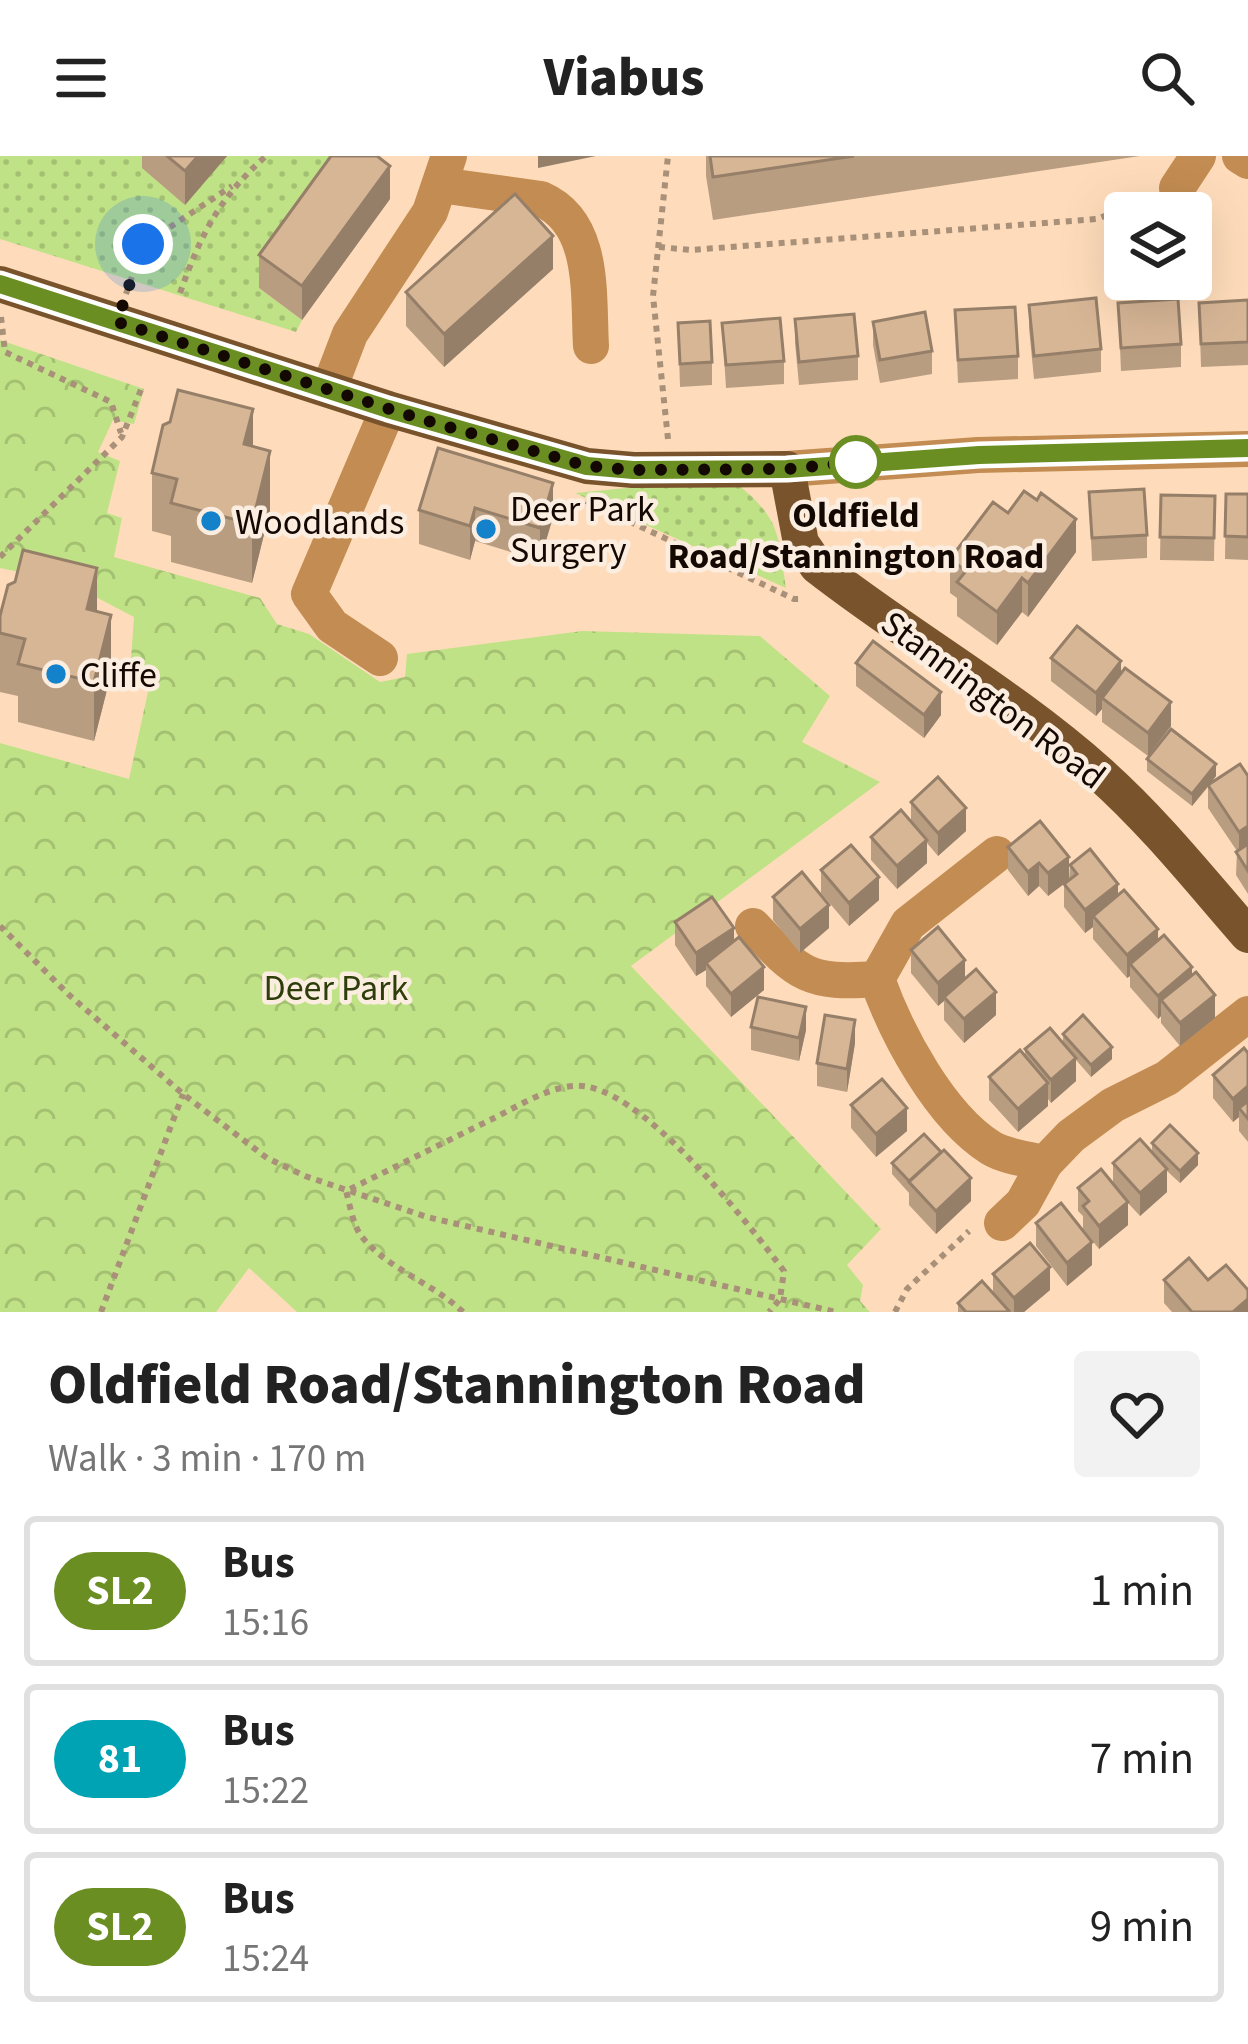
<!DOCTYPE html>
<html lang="en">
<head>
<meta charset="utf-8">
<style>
	body { margin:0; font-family:"Source Sans 3",sans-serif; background:#f2f2f2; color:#222; height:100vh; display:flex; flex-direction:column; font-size:45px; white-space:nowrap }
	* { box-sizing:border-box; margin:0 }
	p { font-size:39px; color:#767676 }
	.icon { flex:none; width:66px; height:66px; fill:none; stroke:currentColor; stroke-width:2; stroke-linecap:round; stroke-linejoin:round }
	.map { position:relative; height:1156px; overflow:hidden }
	.sheet { display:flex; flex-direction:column; background:#fff; flex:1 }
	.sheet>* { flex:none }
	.badge { padding:0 24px; border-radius:39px; font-size:42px; line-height:78px }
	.fabs { position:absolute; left:1104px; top:36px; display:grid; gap:24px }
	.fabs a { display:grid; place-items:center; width:108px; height:108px; border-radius:12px; background:#fff; box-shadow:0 12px 48px #0002; font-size:60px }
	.you { position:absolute; width:60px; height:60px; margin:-30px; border:9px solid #fff; border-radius:50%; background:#1a73e8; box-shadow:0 0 0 18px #1a73e833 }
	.map>.badge { position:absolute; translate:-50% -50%; box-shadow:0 0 0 6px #fff }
	.round { display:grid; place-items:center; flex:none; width:126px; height:126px; border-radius:12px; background:#f2f2f2 }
	.head { display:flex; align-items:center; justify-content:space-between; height:204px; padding:0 48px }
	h1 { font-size:57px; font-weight:800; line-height:90px }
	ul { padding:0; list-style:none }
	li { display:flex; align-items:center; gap:36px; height:150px; margin:0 24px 18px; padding:0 24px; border:6px solid #e0e0e0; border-radius:12px }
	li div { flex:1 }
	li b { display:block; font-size:45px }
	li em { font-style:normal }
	li .badge { min-width:132px; font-weight:700; text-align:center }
	header { display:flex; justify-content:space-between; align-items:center; height:156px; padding:0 48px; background:#fff; font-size:54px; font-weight:800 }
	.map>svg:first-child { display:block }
	.grass { fill:url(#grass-dots) }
	.park { fill:url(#park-crowns) }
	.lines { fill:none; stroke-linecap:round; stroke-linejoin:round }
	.path { stroke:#a99078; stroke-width:6; stroke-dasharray:6 6; stroke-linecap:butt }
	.minor { stroke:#c38c52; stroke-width:36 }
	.major { stroke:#79532b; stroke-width:36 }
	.wall { fill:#b99d81 }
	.shaded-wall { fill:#967f69 }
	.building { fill:#d7b696; stroke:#967f69; stroke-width:3 }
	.line-casing { stroke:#fff; stroke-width:27 }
	.line { stroke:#6b8e23; stroke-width:18 }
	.walk { stroke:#140902; stroke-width:12; stroke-dasharray:0 21.6 }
	.stop-dot { fill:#fff; stroke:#6b8e23; stroke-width:6 }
	.poi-dot { fill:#1482cb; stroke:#fbede0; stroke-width:4.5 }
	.labels { text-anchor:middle; stroke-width:9; stroke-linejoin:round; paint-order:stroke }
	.poi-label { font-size:36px; fill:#140902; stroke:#fbede0; text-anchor:start }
	.stop-label { font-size:36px; font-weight:bold; fill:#140902; stroke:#fbede0 }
	.street-label { font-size:36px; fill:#140902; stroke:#fbede0 }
	.park-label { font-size:36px; fill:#2e3e0a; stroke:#fbede0 }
</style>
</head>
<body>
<header><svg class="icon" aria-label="menu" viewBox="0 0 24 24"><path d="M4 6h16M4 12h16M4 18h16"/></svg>Viabus<svg class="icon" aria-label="search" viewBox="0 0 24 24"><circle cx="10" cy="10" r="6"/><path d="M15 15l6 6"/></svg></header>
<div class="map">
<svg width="1248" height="1156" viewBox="0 0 1248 1156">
	<defs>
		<pattern id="grass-dots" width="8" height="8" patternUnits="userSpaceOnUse" patternTransform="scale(3)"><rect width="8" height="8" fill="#c0e286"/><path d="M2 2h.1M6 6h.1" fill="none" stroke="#a4c172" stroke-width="1.8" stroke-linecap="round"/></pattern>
		<pattern id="park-crowns" width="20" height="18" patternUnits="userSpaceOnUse" patternTransform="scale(3)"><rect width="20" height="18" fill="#c0e286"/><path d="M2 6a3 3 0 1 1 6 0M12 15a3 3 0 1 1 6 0" fill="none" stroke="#a4c172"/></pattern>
	</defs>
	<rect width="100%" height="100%" fill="#fedcbb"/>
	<g class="grass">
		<path d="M 0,0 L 346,0 L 259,132 L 302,164 L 296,176 L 0,83 Z"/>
		<path d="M 737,328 C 781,363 778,379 786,432 L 575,337 L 657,329 Z"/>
	</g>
	<path class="park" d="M 0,184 L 144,233 L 134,268 L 113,264 L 98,296 L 120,305 L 107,357 L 122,362 L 114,401 L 260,442 L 277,468 L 309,478 L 380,526 L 405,521 L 407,498 L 582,475 L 760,480 L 830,540 L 802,586 L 880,626 L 631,810 L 881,1073 L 847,1109 L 863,1129 L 860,1145 L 870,1156 L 297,1156 L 249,1112 L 216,1156 L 0,1156 L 0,587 L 129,623 L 151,522 L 131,503 L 134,461 L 67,426 L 0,412 Z"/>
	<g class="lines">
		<g class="path">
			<path d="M 659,91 L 691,94 L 1097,63 L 1149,43"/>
			<path d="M 180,137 C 201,78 219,42 266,0"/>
			<path d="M 126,138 L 143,89 L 232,30"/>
			<path d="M 1,161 L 5,196 L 111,246 L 121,277"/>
			<path d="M 668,283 L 653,140 L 668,0"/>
			<path d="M 586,345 L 794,443 L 802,443"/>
			<path d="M 0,401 L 122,281 L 142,231"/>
			<path d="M 0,770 L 68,838 L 183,938 L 267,1002 L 305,1020 L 427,1061 L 836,1156"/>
			<path d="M 101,1156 L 183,938"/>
			<path d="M 463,1156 C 433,1127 389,1114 362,1081 C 353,1070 350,1049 346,1035 C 393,1012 441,988 488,965 C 514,953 544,932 574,930 C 637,924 747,1066 784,1115 L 780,1143 L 769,1156"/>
			<path d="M 895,1156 L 907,1133 L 969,1075"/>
		</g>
		<g class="minor">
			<path d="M 1240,0 L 1248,5"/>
			<path d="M 440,29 L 541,43 C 596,67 588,139 591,190"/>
			<path d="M 1177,32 L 1198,0"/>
			<path d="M 329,233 L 350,178 L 430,56 L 449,0"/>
			<path d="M 787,313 L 978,299 L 1248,293"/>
			<path d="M 380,502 L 332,470 L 309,438 L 388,253"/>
			<path d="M 753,770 C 799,819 808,828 877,823"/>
			<path d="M 877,823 C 897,879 940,960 991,992 C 1006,1001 1028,1003 1045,1007 L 1071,980 L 1113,949 L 1167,922 L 1248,858"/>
			<path d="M 877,823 L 908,768 L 997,698"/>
			<path d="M 1002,1067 L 1023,1047 L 1045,1007"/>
		</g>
		<path class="major" d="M 0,128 L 388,253 L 587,310 L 633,314 L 787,313 L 801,387 L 817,410 C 909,482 1012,539 1099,617 C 1154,666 1200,724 1248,779"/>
	</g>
	<g class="wall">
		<path d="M 142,0 L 227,0 L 185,49 L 142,12 Z"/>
		<path d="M 706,0 L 1140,0 L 713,64 L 706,20 Z"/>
		<path d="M 390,43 L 302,164 L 259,132 L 259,99 Z"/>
		<path d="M 553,113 L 444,211 L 406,170 L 406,136 Z"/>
		<path d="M 1248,144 L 1248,209 L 1201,211 L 1199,147 Z"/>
		<path d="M 1118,147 L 1181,188 L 1181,211 L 1121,215 Z"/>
		<path d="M 1029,149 L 1101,193 L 1101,216 L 1034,223 L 1029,172 Z"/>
		<path d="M 955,154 L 1018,200 L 1018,223 L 958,227 Z"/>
		<path d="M 795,163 L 858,200 L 858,224 L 799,229 L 795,186 Z"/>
		<path d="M 873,166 L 932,195 L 932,218 L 880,227 L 873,189 Z"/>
		<path d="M 678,167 L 712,206 L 712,229 L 680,231 Z"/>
		<path d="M 722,167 L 784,205 L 784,228 L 726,232 Z"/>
		<path d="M 253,291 L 270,354 L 252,427 L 171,406 L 171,380 L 152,375 L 152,317 Z"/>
		<path d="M 438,292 L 553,361 L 540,405 L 475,385 L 470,404 L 419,388 L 419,354 Z"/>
		<path d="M 1089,336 L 1147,379 L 1147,402 L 1092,405 Z"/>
		<path d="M 1226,338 L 1248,338 L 1248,404 L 1225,403 Z"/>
		<path d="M 1161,339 L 1215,340 L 1214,405 L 1160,404 Z"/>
		<path d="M 1008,357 L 1076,396 L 1028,461 L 1022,456 L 997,489 L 957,460 L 957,442 L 950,437 L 950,403 Z"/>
		<path d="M 97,456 L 111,518 L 94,585 L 18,566 L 18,540 L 0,536 L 0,460 Z"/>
		<path d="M 1051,502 L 1121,517 L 1171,570 L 1148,600 L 1102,566 L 1102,553 L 1096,560 L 1051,525 Z"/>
		<path d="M 856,507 L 941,559 L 924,582 L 856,530 Z"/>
		<path d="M 1147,603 L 1216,620 L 1211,627 L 1248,620 L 1248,738 L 1236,719 L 1237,695 L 1208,652 L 1208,631 L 1192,650 L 1147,615 Z"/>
		<path d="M 911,646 L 966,675 L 938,700 L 927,687 L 927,707 L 897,733 L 871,704 L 871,681 L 911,666 Z"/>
		<path d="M 1008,691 L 1069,724 L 1070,709 L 1118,739 L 1192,819 L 1215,862 L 1180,890 L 1161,867 L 1161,860 L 1158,863 L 1130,831 L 1130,820 L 1127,822 L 1093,783 L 1093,771 L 1085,777 L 1064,751 L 1064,728 L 1048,740 L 1039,730 L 1028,740 L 1008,714 Z"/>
		<path d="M 821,714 L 879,744 L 849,770 L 821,737 Z"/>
		<path d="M 773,741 L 829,772 L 800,797 L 773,764 Z"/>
		<path d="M 675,766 L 734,785 L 764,834 L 731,861 L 706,830 L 706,814 L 696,820 L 675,789 Z"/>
		<path d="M 911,794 L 965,823 L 996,859 L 964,887 L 944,864 L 944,845 L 938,850 L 911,817 Z"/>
		<path d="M 751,871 L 806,874 L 799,905 L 751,894 Z"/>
		<path d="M 1063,878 L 1112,903 L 1091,921 L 1076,904 L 1076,925 L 1051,947 L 1048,943 L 1048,950 L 1018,976 L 989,944 L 989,921 L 1025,900 L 1025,893 L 1063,887 Z"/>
		<path d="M 855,887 L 847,936 L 817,930 L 817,907 Z"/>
		<path d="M 1248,897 L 1248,986 L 1239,975 L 1239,961 L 1233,966 L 1213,942 L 1213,919 Z"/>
		<path d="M 851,949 L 907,975 L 876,1001 L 851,972 Z"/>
		<path d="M 1152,987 L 1198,1009 L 1180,1027 L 1167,1015 L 1167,1036 L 1140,1060 L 1128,1047 L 1128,1069 L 1099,1093 L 1083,1073 L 1083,1060 L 1078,1055 L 1078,1032 L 1113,1027 L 1113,1007 L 1152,995 Z"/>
		<path d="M 892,1007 L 971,1045 L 936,1078 L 909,1049 L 909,1037 L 892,1018 Z"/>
		<path d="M 1036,1067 L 1092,1109 L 1067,1130 L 1036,1090 Z"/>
		<path d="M 993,1118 L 1050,1134 L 1024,1156 L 958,1156 L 958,1147 L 993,1137 Z"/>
		<path d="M 1164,1124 L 1208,1124 L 1248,1156 L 1172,1156 L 1164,1147 Z"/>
	</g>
	<g class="shaded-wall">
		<path d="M 198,0 L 227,0 L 185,49 L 185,15 Z"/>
		<path d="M 538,0 L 596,0 L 538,12 Z"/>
		<path d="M 390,10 L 390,43 L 302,164 L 302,130 Z"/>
		<path d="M 553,80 L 553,113 L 444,211 L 444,178 Z"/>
		<path d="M 253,253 L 253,311 L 244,288 Z"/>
		<path d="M 270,295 L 270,354 L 252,427 L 252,368 Z"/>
		<path d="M 553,327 L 553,361 L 540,405 L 540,372 Z"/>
		<path d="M 475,352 L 475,385 L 470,404 L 470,370 Z"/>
		<path d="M 1076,363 L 1076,396 L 1028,461 L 1028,427 Z"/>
		<path d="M 97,412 L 97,471 L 87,453 Z"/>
		<path d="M 1022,422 L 1022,456 L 997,489 L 997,456 Z"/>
		<path d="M 111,459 L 111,518 L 94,585 L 94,526 Z"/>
		<path d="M 1121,505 L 1121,528 L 1102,542 L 1102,553 L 1096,560 L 1096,537 Z"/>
		<path d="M 941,536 L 941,559 L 924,582 L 924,559 Z"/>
		<path d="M 1171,546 L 1171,570 L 1148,600 L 1148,577 Z"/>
		<path d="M 1216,608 L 1216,620 L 1192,650 L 1192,638 Z"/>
		<path d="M 966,652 L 966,675 L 938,700 L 938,677 Z"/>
		<path d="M 1248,670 L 1248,693 L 1239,699 L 1239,676 Z"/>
		<path d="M 927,684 L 927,707 L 897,733 L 897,710 Z"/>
		<path d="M 1069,701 L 1069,724 L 1048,740 L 1048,717 Z"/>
		<path d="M 1039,707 L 1039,730 L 1028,740 L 1028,716 Z"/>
		<path d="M 879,721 L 879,744 L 849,770 L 849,747 Z"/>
		<path d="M 1118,728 L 1118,751 L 1093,760 L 1093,771 L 1085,777 L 1085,754 Z"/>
		<path d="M 829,749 L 829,772 L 800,797 L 800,773 Z"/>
		<path d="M 734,772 L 734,795 L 706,807 L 706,814 L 696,820 L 696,797 Z"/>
		<path d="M 1158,773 L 1158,796 L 1130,808 L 1130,820 L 1127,822 L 1127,799 Z"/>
		<path d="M 965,804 L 965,827 L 944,841 L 944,845 L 938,850 L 938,827 Z"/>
		<path d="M 764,811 L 764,834 L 731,861 L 731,838 Z"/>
		<path d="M 1192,811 L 1192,834 L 1161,844 L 1161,860 L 1158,863 L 1158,840 Z"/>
		<path d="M 996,836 L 996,859 L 964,887 L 964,863 Z"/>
		<path d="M 1215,839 L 1215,862 L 1180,890 L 1180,867 Z"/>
		<path d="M 806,851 L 806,874 L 799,905 L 799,882 Z"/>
		<path d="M 855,864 L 855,887 L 847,936 L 847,913 Z"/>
		<path d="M 1112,891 L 1112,903 L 1091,921 L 1091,909 Z"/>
		<path d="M 1076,902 L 1076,925 L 1051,947 L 1051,924 Z"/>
		<path d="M 1048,927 L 1048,950 L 1018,976 L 1018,953 Z"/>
		<path d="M 1248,930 L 1248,953 L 1239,952 L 1239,961 L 1233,966 L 1233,943 Z"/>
		<path d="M 907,952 L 907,975 L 876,1001 L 876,978 Z"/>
		<path d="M 1198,997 L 1198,1009 L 1180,1027 L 1180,1015 Z"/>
		<path d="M 1167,1013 L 1167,1036 L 1140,1060 L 1140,1037 Z"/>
		<path d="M 971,1022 L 971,1045 L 936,1078 L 936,1055 Z"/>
		<path d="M 1128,1046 L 1128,1069 L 1099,1093 L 1099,1070 Z"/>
		<path d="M 1092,1086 L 1092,1109 L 1067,1130 L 1067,1107 Z"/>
		<path d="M 1050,1111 L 1050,1134 L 1024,1156 L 1014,1156 L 1014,1142 Z"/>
		<path d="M 1248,1143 L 1248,1156 L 1233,1156 Z"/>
	</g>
	<g class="building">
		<path d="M 167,0 L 198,0 L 185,15 Z"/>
		<path d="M 331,0 L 377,0 L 390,10 L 302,130 L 259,99 Z"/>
		<path d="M 710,0 L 854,0 L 713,21 Z"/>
		<path d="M 515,38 L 553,80 L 444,178 L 406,136 Z"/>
		<path d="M 1096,142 L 1101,193 L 1034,200 L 1029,149 Z"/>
		<path d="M 1178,143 L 1181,188 L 1121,192 L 1118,147 Z"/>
		<path d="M 1248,144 L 1248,186 L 1201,188 L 1199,147 Z"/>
		<path d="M 1015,151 L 1018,200 L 958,204 L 955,154 Z"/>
		<path d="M 925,156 L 932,195 L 880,204 L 873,166 Z"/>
		<path d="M 854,158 L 858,200 L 799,206 L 795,163 Z"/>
		<path d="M 780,162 L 784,205 L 726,209 L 722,167 Z"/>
		<path d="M 710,165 L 712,206 L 680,208 L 678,167 Z"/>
		<path d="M 178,234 L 253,253 L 244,288 L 270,295 L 252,368 L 171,347 L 177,323 L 152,317 L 163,269 L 170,266 Z"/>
		<path d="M 438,292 L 553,327 L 540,372 L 475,352 L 470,370 L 419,354 Z"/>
		<path d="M 1144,333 L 1147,379 L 1092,382 L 1089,336 Z"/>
		<path d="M 1024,335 L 1037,344 L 1041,337 L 1076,363 L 1028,427 L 1022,422 L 997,456 L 957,426 L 966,415 L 950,403 L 993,346 L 1008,357 Z"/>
		<path d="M 1226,338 L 1248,338 L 1248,381 L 1225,380 Z"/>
		<path d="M 1161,339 L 1215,340 L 1214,382 L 1160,381 Z"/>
		<path d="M 23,394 L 97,412 L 87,453 L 111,459 L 94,526 L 18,508 L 25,483 L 0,477 L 0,460 L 8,429 L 15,426 Z"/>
		<path d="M 1077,470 L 1121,505 L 1096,537 L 1051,502 Z"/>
		<path d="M 873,485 L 941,536 L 924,559 L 856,507 Z"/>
		<path d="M 1125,512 L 1171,546 L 1148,577 L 1102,542 Z"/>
		<path d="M 1171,573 L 1216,608 L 1192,638 L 1147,603 Z"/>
		<path d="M 1240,608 L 1248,620 L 1248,670 L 1239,676 L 1208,629 Z"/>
		<path d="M 938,621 L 966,652 L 938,677 L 911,646 Z"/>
		<path d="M 901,654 L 927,684 L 897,710 L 871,681 Z"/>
		<path d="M 1040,665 L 1069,701 L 1048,717 L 1039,707 L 1028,716 L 1008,691 Z"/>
		<path d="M 1248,688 L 1248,715 L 1236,696 Z"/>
		<path d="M 851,689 L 879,721 L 849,747 L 821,714 Z"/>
		<path d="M 1090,693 L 1118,728 L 1085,754 L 1064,728 L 1077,718 L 1070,709 Z"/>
		<path d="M 802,716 L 829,749 L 800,773 L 773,741 Z"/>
		<path d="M 1124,734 L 1158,773 L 1127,799 L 1093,760 Z"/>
		<path d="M 712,741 L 734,772 L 696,797 L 675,766 Z"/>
		<path d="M 938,771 L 965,804 L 938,827 L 911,794 Z"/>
		<path d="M 1164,779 L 1192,811 L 1158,840 L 1130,808 Z"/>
		<path d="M 739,781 L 764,811 L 731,838 L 706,807 Z"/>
		<path d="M 976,813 L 996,836 L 964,863 L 944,841 Z"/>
		<path d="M 1196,816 L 1215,839 L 1180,867 L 1161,844 Z"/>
		<path d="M 758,841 L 806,851 L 799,882 L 751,871 Z"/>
		<path d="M 825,859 L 855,864 L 847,913 L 817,907 Z"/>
		<path d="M 1083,859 L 1112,891 L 1091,909 L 1063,878 Z"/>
		<path d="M 1050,872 L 1076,902 L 1051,924 L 1025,893 Z"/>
		<path d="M 1244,892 L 1248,897 L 1248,930 L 1233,943 L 1213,919 Z"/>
		<path d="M 1020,894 L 1048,927 L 1018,953 L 989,921 Z"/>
		<path d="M 882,923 L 907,952 L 876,978 L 851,949 Z"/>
		<path d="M 1248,945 L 1248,963 L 1239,952 Z"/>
		<path d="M 1170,969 L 1198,997 L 1180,1015 L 1152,987 Z"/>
		<path d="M 924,978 L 941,996 L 909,1025 L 892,1007 Z"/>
		<path d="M 1140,983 L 1167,1013 L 1140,1037 L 1113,1007 Z"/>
		<path d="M 944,994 L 971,1022 L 936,1055 L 909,1026 Z"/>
		<path d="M 1101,1013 L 1128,1046 L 1099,1070 L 1083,1050 L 1089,1045 L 1078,1032 Z"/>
		<path d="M 1061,1047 L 1092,1086 L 1067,1107 L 1036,1067 Z"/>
		<path d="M 1030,1087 L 1050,1111 L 1014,1142 L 993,1118 Z"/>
		<path d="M 1189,1102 L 1208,1124 L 1226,1109 L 1248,1134 L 1248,1143 L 1233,1156 L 1192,1156 L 1164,1124 Z"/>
		<path d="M 982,1125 L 1009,1155 L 1008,1156 L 966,1156 L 958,1147 Z"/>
	</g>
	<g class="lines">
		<g class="line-casing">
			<path id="line" d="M 0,128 L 388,253 L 587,310 L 633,314 L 787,313 L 979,299 L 1248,292"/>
		</g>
		<use href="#line" class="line"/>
		<path class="walk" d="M 143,88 L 117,166 L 424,264 L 587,310 L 633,314 L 787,313 L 856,306"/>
	</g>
	<circle class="stop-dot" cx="856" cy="306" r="24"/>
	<g class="poi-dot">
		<circle cx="211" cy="365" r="12"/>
		<circle cx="486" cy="373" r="12"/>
		<circle cx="56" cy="518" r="12"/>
	</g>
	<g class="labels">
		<g class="poi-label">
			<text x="510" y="365">Deer Park<tspan x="510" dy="41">Surgery</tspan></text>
			<text x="235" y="378">Woodlands</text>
			<text x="80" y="531">Cliffe</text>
		</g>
		<g class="stop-label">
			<text x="856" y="371">Oldfield<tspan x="856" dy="41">Road/Stannington Road</tspan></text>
		</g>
		<g class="street-label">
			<text transform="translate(994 543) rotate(37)" y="13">Stannington Road</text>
		</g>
		<g class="park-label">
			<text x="336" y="844">Deer Park</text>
		</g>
	</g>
</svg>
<div class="fabs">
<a><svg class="icon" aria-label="layers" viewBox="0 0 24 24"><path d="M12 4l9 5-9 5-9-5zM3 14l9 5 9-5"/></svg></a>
</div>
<div class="you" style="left:143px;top:88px"></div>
</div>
<section class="sheet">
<div class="head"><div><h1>Oldfield Road/Stannington Road</h1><p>Walk · 3 min · 170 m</p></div><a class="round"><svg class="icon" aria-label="heart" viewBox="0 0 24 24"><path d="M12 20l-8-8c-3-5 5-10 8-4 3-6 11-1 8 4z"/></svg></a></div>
<ul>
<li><span class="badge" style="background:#6b8e23;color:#fff">SL2</span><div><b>Bus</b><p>15:16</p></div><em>1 min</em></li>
<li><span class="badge" style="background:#00a3b4;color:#fff">81</span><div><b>Bus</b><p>15:22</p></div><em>7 min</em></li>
<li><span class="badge" style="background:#6b8e23;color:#fff">SL2</span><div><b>Bus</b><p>15:24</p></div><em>9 min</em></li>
</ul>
</section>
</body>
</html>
